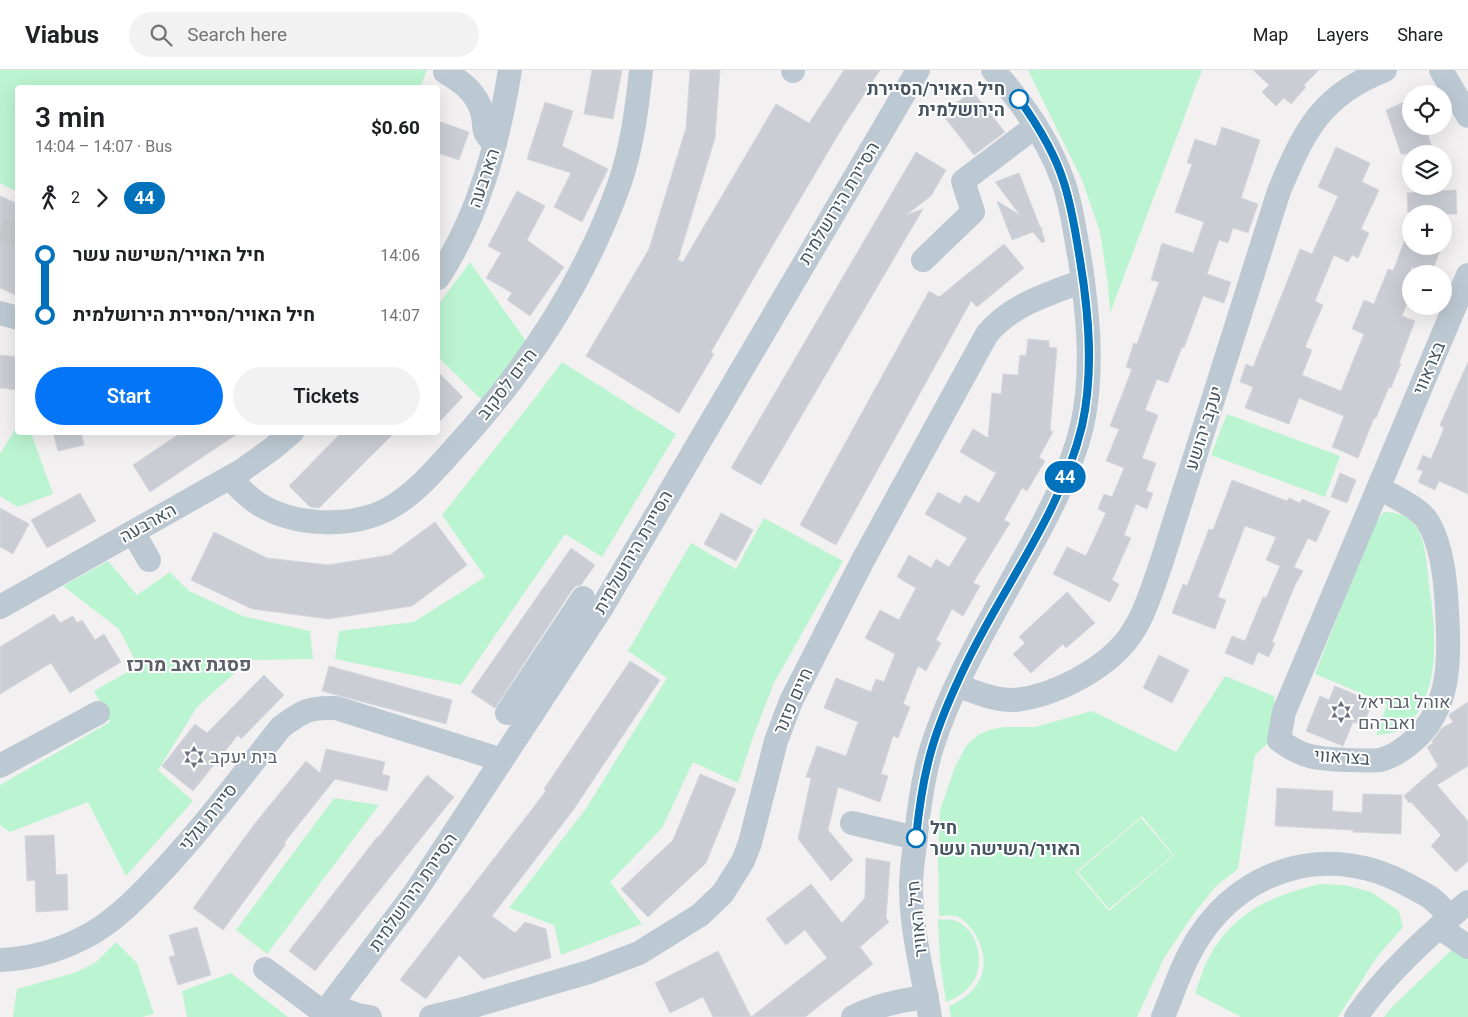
<!DOCTYPE html>
<html lang="en">
<head>
<meta charset="utf-8">
<style>
	body { margin:0; font-family:Roboto,Heebo,sans-serif; background:#f2f2f2; color:#202124; height:100vh; display:flex; flex-direction:column; font-size:19px; white-space:nowrap }
	* { box-sizing:border-box; margin:0 }
	p { font-size:16px; color:#757577 }
	.icon { flex:none; width:28px; height:28px; fill:none; stroke:currentColor; stroke-width:2; stroke-linecap:round; stroke-linejoin:round }
	.map { position:relative; flex:1; overflow:hidden }
	.side { position:absolute; left:15px; top:15px; width:425px; height:350px; display:flex; flex-direction:column; background:#fff; border-radius:5px; box-shadow:0 5px 20px #0002 }
	.side>* { flex:none }
	.badge { padding:0 10px; border-radius:16px; font-size:18px; line-height:32px }
	.tools { position:absolute; left:1402px; top:15px; display:grid; gap:10px }
	.tools a { display:grid; place-items:center; width:50px; height:50px; border-radius:50%; background:#fff; box-shadow:0 5px 20px #0002; font-size:25px }
	.map>.badge { position:absolute; translate:-50% -50%; box-shadow:0 0 0 2px #fff }
	.legs { display:flex; align-items:center; gap:8px; height:55px; padding:0 20px; font-size:16px }
	.legs p { margin-inline-start:auto }
	.head { display:flex; align-items:center; justify-content:space-between; height:85px; padding:0 20px }
	h1 { font-size:28px; font-weight:600; line-height:38px }
	.primary-button { display:flex; gap:10px; margin-top:auto; padding:10px 20px }
	.primary-button a { flex:1; height:58px; border-radius:30px; background:#0575f8; color:#fff; font-size:20px; font-weight:600; line-height:58px; text-align:center }
	.primary-button a+a { background:#f2f2f2; color:#202124 }
	ul { padding:0 20px; list-style:none }
	li { display:flex; align-items:center; gap:18px; height:60px; font-size:19px }
	li i { display:grid; place-items:center; width:8px; height:100%; margin:0 6px; background:currentColor }
	li i::after { content:''; width:12px; height:12px; margin:-6px; border:4px solid; border-radius:50%; background:#fff }
	li p { margin-inline-start:auto }
	li:first-child i { background:linear-gradient(#0000 50%,currentColor 0) }
	li:last-child i { background:linear-gradient(currentColor 50%,#0000 0) }
	header { display:flex; align-items:center; gap:30px; box-sizing:border-box; height:70px; padding:0 25px; background:#fff; border-bottom:1px solid #e0e0e0 }
	header strong { font-size:24px }
	nav { display:flex; gap:28px; margin-inline-start:auto; font-size:18px }
	.search { width:350px; height:45px; background:#f2f2f2; display:flex; align-items:center; gap:12px; box-sizing:border-box; padding:0 18px; border-radius:28px; color:#757577; font-size:19px }
	.map>svg:first-child { display:block }
	.green { fill:#bbf4d0; fill-rule:evenodd }
	.building { fill:#caced4; stroke:#d4d7dd }
	.lines { fill:none; stroke-linecap:round; stroke-linejoin:round }
	.minor-tunnel { stroke:#c8c9cd; stroke-width:24; stroke-dasharray:24 12; stroke-linecap:butt }
	.minor { stroke:#bdc9d2; stroke-width:24 }
	.line-1-casing { stroke:#fff; stroke-width:11 }
	.line-1 { stroke:#0072bc; stroke-width:8 }
	.stop-1-dot { fill:#fff; stroke:#0072bc; stroke-width:2.5 }
	.labels { text-anchor:middle; stroke-width:4; stroke-linejoin:round; paint-order:stroke }
	.stop-label { font-size:18px; font-weight:bold; fill:#465561; stroke:#fff; text-anchor:end }
	.street-label { font-size:18px; fill:#465561; stroke:#fff }
	.worship-label { font-size:18px; fill:#5b616d; stroke:#fff; text-anchor:start }
	.neighbourhood-label { font-size:19px; font-weight:bold; fill:#5c6167; stroke:#fff }
</style>
</head>
<body>
<header>
<strong>Viabus</strong>
<div class="search"><svg class="icon" aria-label="search" viewBox="0 0 24 24"><circle cx="10" cy="10" r="6"/><path d="M15 15l6 6"/></svg>Search here</div>
<nav><a>Map</a><a>Layers</a><a>Share</a></nav>
</header>
<div class="map">
<svg width="1468" height="947" viewBox="0 0 1468 947">
	<rect width="100%" height="100%" fill="#f3f0f1"/>
	<g class="green">
		<path d="M 0,0 L 427,0 L 420,18 L 18,18 L 17,122 L 0,113 Z"/>
		<path d="M 1028,0 L 1202,0 L 1110,243 L 1108,215 L 1100,162 L 1082,110 Z"/>
		<path d="M 470,192 L 526,271 L 483,331 L 438,287 L 438,235 Z"/>
		<path d="M 562,292 L 676,364 L 602,487 L 565,464 L 461,615 L 335,589 L 339,561 L 414,552 L 485,507 L 442,445 L 535,328 Z"/>
		<path d="M 1227,344 L 1340,386 L 1325,427 L 1211,385 Z"/>
		<path d="M 17,356 L 18,362 L 31,363 L 53,424 L 18,437 L 0,426 L 0,384 Z"/>
		<path d="M 1384,442 C 1397,442 1410,446 1417,458 C 1427,475 1427,501 1430,521 C 1435,560 1440,604 1419,640 C 1415,647 1409,656 1402,659 C 1394,664 1384,664 1376,665 L 1387,634 L 1315,604 L 1373,456 Z"/>
		<path d="M 764,448 L 843,491 L 774,613 L 753,667 L 738,713 L 693,692 L 662,758 L 610,812 L 642,854 L 561,885 L 554,855 L 509,838 L 585,740 L 667,608 L 628,581 L 691,473 L 736,499 Z"/>
		<path d="M 108,491 L 137,525 L 170,502 L 189,521 L 243,546 L 310,561 L 313,589 L 249,590 L 197,637 L 158,700 L 193,731 L 126,806 L 88,732 L 10,762 L 0,755 L 0,715 L 110,652 L 94,621 L 138,596 L 119,559 L 63,516 Z"/>
		<path d="M 1225,606 L 1274,626 L 1279,663 L 1255,685 L 1238,799 L 1216,816 L 1193,845 L 1164,888 L 1137,947 L 951,947 L 949,936 C 982,922 993,895 975,864 C 970,857 964,848 955,846 C 950,845 944,846 939,846 L 938,782 L 940,740 L 955,697 L 966,676 L 978,665 L 989,660 L 1004,657 L 1035,657 L 1092,641 L 1176,682 ZM 1142,746 L 1174,785 L 1109,841 L 1076,802 Z"/>
		<path d="M 334,728 L 379,735 L 267,884 L 236,860 Z"/>
		<path d="M 1141,748 L 1173,785 L 1109,839 L 1078,802 Z"/>
		<path d="M 1320,814 L 1345,815 L 1371,822 L 1399,841 L 1403,857 L 1377,887 L 1338,947 L 1241,947 L 1195,923 C 1200,911 1203,898 1209,887 C 1235,841 1271,826 1320,814 Z"/>
		<path d="M 938,849 C 943,850 949,849 953,850 C 963,853 972,861 975,871 C 986,898 974,922 946,932 L 940,891 Z"/>
		<path d="M 1468,864 L 1468,947 L 1384,947 L 1389,940 Z"/>
		<path d="M 116,872 L 137,893 L 154,944 L 142,947 L 13,947 L 17,919 L 74,903 L 95,893 Z"/>
		<path d="M 231,903 L 288,947 L 187,947 L 182,921 Z"/>
	</g>
	<g class="building">
		<path d="M 592,0 L 622,0 L 613,49 L 584,44 Z"/>
		<path d="M 690,0 L 720,0 L 715,68 L 678,190 L 683,192 L 776,34 L 809,53 L 844,0 L 880,0 L 841,60 L 777,168 L 711,282 L 714,284 L 679,343 L 586,286 L 649,179 L 686,58 Z"/>
		<path d="M 1253,0 L 1319,0 L 1304,15 L 1306,17 L 1291,34 L 1284,28 L 1276,36 L 1262,22 L 1269,15 Z"/>
		<path d="M 972,21 L 1005,62 L 974,85 L 942,44 Z"/>
		<path d="M 1411,29 L 1411,56 L 1425,56 L 1434,84 L 1401,84 L 1386,40 Z"/>
		<path d="M 545,32 L 573,41 L 562,76 L 608,99 L 582,152 L 554,137 L 571,103 L 527,89 Z"/>
		<path d="M 438,51 L 469,62 L 459,90 L 438,83 Z"/>
		<path d="M 1222,57 L 1260,70 L 1241,128 L 1258,134 L 1248,163 L 1233,158 L 1228,173 L 1219,170 L 1207,204 L 1231,212 L 1224,233 L 1203,226 L 1184,278 L 1182,277 L 1168,313 L 1157,309 L 1145,340 L 1158,345 L 1142,388 L 1156,393 L 1146,421 L 1153,423 L 1147,439 L 1136,434 L 1124,465 L 1131,468 L 1112,510 L 1119,514 L 1110,532 L 1053,504 L 1067,477 L 1086,486 L 1106,443 L 1098,439 L 1104,424 L 1112,427 L 1124,398 L 1106,391 L 1119,359 L 1110,356 L 1132,299 L 1126,297 L 1134,273 L 1137,274 L 1159,212 L 1151,210 L 1162,173 L 1193,183 L 1204,152 L 1175,142 L 1192,94 L 1187,93 L 1195,69 L 1216,76 Z"/>
		<path d="M 1336,77 L 1370,93 L 1362,112 L 1379,120 L 1361,159 L 1369,163 L 1358,188 L 1352,185 L 1348,192 L 1334,185 L 1315,231 L 1323,235 L 1305,277 L 1312,280 L 1302,305 L 1341,321 L 1364,264 L 1352,259 L 1364,230 L 1374,234 L 1388,199 L 1393,201 L 1410,156 L 1411,156 L 1411,176 L 1442,176 L 1431,204 L 1411,197 L 1411,223 L 1402,246 L 1415,251 L 1399,293 L 1401,294 L 1396,305 L 1391,318 L 1389,317 L 1376,348 L 1374,348 L 1358,388 L 1332,377 L 1344,346 L 1299,328 L 1289,354 L 1245,338 L 1253,317 L 1240,312 L 1246,294 L 1253,297 L 1300,179 L 1312,184 L 1338,126 L 1318,117 Z"/>
		<path d="M 916,82 L 946,100 L 931,126 L 906,145 L 923,139 L 761,415 L 731,398 Z"/>
		<path d="M 1019,103 L 1040,157 L 1043,159 L 1041,159 L 1045,171 L 1042,173 L 1033,162 L 1012,170 L 997,131 L 1020,145 L 995,112 Z"/>
		<path d="M 1456,120 L 1457,144 L 1408,144 L 1407,123 Z"/>
		<path d="M 517,121 L 545,136 L 527,170 L 564,197 L 530,246 L 507,230 L 512,223 L 486,208 L 501,183 L 488,176 Z"/>
		<path d="M 0,126 L 18,134 L 18,226 L 0,218 Z"/>
		<path d="M 1004,174 L 1024,198 L 977,237 L 971,231 L 836,475 L 800,455 L 929,221 L 939,227 Z"/>
		<path d="M 1028,269 L 1049,271 L 1049,277 L 1057,278 L 1050,360 L 1053,362 L 1039,387 L 1045,391 L 1027,421 L 1022,418 L 1004,450 L 1010,453 L 973,513 L 980,516 L 963,546 L 952,539 L 936,570 L 941,573 L 926,601 L 918,596 L 903,634 L 910,637 L 898,668 L 893,666 L 881,704 L 888,706 L 880,732 L 838,717 L 828,760 L 853,790 L 831,811 L 798,769 L 811,708 L 806,707 L 817,676 L 846,686 L 858,652 L 824,638 L 836,608 L 871,622 L 876,609 L 884,612 L 895,584 L 865,568 L 880,540 L 899,550 L 916,518 L 897,507 L 909,485 L 931,498 L 936,489 L 949,497 L 967,468 L 925,444 L 938,422 L 960,434 L 965,425 L 979,433 L 996,403 L 960,382 L 973,359 L 988,368 L 992,323 L 1001,324 L 1003,304 L 1018,305 L 1020,285 L 1026,286 Z"/>
		<path d="M 0,285 L 18,287 L 18,320 L 0,318 Z"/>
		<path d="M 1468,292 L 1468,424 L 1439,411 L 1435,420 L 1418,412 L 1423,401 L 1417,399 L 1423,385 L 1431,389 L 1444,358 L 1440,355 Z"/>
		<path d="M 438,302 L 463,327 L 438,353 Z"/>
		<path d="M 53,362 L 81,362 L 84,375 L 58,381 Z"/>
		<path d="M 182,362 L 240,362 L 150,422 L 133,395 Z"/>
		<path d="M 342,362 L 395,362 L 319,438 L 310,437 L 289,416 Z"/>
		<path d="M 1340,403 L 1356,410 L 1347,433 L 1331,427 Z"/>
		<path d="M 1232,410 L 1287,431 L 1289,428 L 1300,433 L 1302,429 L 1330,441 L 1316,472 L 1308,468 L 1294,497 L 1303,501 L 1295,515 L 1272,572 L 1275,573 L 1269,587 L 1258,582 L 1253,595 L 1225,583 L 1232,566 L 1245,571 L 1263,527 L 1266,528 L 1280,496 L 1266,490 L 1276,467 L 1245,456 L 1218,527 L 1226,530 L 1215,559 L 1172,543 L 1183,514 L 1187,516 L 1209,459 L 1213,460 Z"/>
		<path d="M 80,423 L 96,451 L 47,478 L 31,450 Z"/>
		<path d="M 0,438 L 29,454 L 13,484 L 0,477 Z"/>
		<path d="M 721,443 L 753,460 L 736,491 L 704,474 Z"/>
		<path d="M 435,452 L 467,495 L 412,536 L 329,549 L 252,539 L 191,510 L 214,462 L 267,488 L 328,495 L 390,485 Z"/>
		<path d="M 571,478 L 595,495 L 581,515 L 576,516 L 572,520 L 495,638 L 471,622 Z"/>
		<path d="M 1067,522 L 1095,553 L 1066,578 L 1063,574 L 1031,603 L 1013,584 L 1025,573 L 1019,567 Z"/>
		<path d="M 54,544 L 60,553 L 73,546 L 77,553 L 82,550 L 95,570 L 104,564 L 121,592 L 70,623 L 51,593 L 0,624 L 0,577 Z"/>
		<path d="M 1159,585 L 1189,600 L 1172,633 L 1143,618 Z"/>
		<path d="M 630,591 L 660,610 L 574,739 L 492,846 L 515,863 L 525,852 L 546,859 L 551,888 L 483,909 L 459,885 L 426,929 L 400,910 L 546,721 L 544,719 Z"/>
		<path d="M 329,596 L 452,630 L 446,654 L 322,621 Z"/>
		<path d="M 264,605 L 284,625 L 241,669 L 238,665 L 193,721 L 162,696 L 195,654 L 207,663 Z"/>
		<path d="M 1335,616 L 1373,632 L 1363,655 L 1353,652 L 1343,676 L 1306,661 L 1320,626 L 1329,630 Z"/>
		<path d="M 1468,632 L 1468,696 L 1437,715 L 1468,751 L 1468,791 L 1456,802 L 1431,776 L 1441,765 L 1411,732 L 1409,733 L 1404,726 L 1438,696 L 1427,677 L 1433,673 L 1432,671 L 1442,658 L 1453,652 L 1449,646 L 1450,644 Z"/>
		<path d="M 326,679 L 385,692 L 382,704 L 390,706 L 387,721 L 335,709 L 284,773 L 286,774 L 223,860 L 193,838 L 256,752 L 306,691 L 320,703 Z"/>
		<path d="M 700,704 L 736,719 L 706,793 L 648,847 L 621,819 L 673,770 Z"/>
		<path d="M 427,705 L 454,727 L 315,901 L 289,881 L 378,766 L 377,769 Z"/>
		<path d="M 1277,718 L 1333,721 L 1332,741 L 1362,743 L 1363,724 L 1402,725 L 1401,764 L 1353,762 L 1353,760 L 1275,756 Z"/>
		<path d="M 54,765 L 56,805 L 67,804 L 68,840 L 36,842 L 35,810 L 27,811 L 25,766 Z"/>
		<path d="M 866,788 L 890,792 L 886,848 L 889,852 L 860,877 L 873,894 L 805,947 L 713,947 L 703,927 L 670,943 L 655,913 L 718,881 L 751,947 L 827,888 L 805,860 L 786,875 L 766,849 L 811,814 L 842,853 L 865,828 Z"/>
		<path d="M 197,857 L 211,905 L 178,915 L 169,887 L 175,885 L 169,865 Z"/>
	</g>
	<g class="lines">
		<path class="minor-tunnel" d="M 0,158 L 18,166"/>
		<g class="minor">
			<path d="M 445,0 L 445,2 C 462,12 476,22 482,42 C 487,59 479,59 495,74"/>
			<path d="M 1441,0 L 1468,46"/>
			<path d="M 793,1 L 793,0"/>
			<path d="M 923,190 L 973,142 L 963,111 L 1036,56"/>
			<path d="M 438,208 C 479,146 498,73 510,0"/>
			<path d="M 0,243 L 18,248"/>
			<path d="M 229,408 C 238,416 247,426 257,433 C 293,456 350,459 388,439 C 414,425 435,400 454,379 C 526,301 583,215 619,115 C 632,78 637,38 641,0"/>
			<path d="M 1379,418 C 1394,427 1419,437 1428,452 C 1442,475 1446,514 1447,541 C 1450,587 1451,639 1413,671 C 1404,679 1393,687 1380,690 C 1371,691 1360,690 1350,690 C 1320,689 1304,689 1279,670 L 1284,642 L 1468,205"/>
			<path d="M 133,462 L 149,490"/>
			<path d="M 0,537 L 241,401 L 272,379 L 292,362"/>
			<path d="M 957,615 C 974,622 996,631 1015,630 C 1054,626 1103,600 1127,570 C 1144,548 1152,519 1161,494 L 1279,121 C 1304,61 1321,25 1385,0"/>
			<path d="M 507,643 L 583,528"/>
			<path d="M 0,696 L 98,643"/>
			<path d="M 852,753 L 916,768"/>
			<path d="M 1439,857 L 1468,877"/>
			<path d="M 0,890 C 28,889 55,882 81,869 C 109,856 133,832 154,810 C 200,762 240,708 281,657 C 303,641 308,637 336,638 L 502,690"/>
			<path d="M 265,899 L 324,943"/>
			<path d="M 331,935 L 357,945 L 370,947"/>
			<path d="M 321,947 L 414,824 L 601,539 L 918,0"/>
			<path d="M 431,947 L 460,940 L 589,902 L 639,883 L 700,845 L 723,823 L 743,791 L 750,773 L 776,671 L 791,631 L 863,490 L 987,264 C 1011,235 1048,224 1083,211"/>
			<path d="M 853,947 C 877,935 901,930 927,927"/>
			<path d="M 930,947 C 923,904 911,860 911,817 C 911,800 914,783 916,766 C 919,736 923,706 932,677 C 953,611 990,551 1023,490 C 1047,448 1070,404 1082,356 C 1094,302 1088,244 1080,190 C 1075,164 1072,136 1063,111 C 1048,69 1023,33 993,0"/>
			<path d="M 1163,947 C 1174,920 1183,892 1199,867 C 1246,795 1333,773 1408,815 C 1415,819 1424,823 1431,828 C 1438,833 1444,841 1450,847"/>
			<path d="M 1356,947 C 1386,903 1428,866 1468,832"/>
		</g>
	</g>
	<g class="lines">
		<g class="line-1-casing">
			<path id="line-1" d="M 916,768 C 919,738 923,708 932,678 C 940,650 953,621 966,594 C 1004,515 1061,443 1082,356 C 1094,302 1089,244 1080,190 C 1076,165 1072,138 1064,113 C 1055,83 1037,54 1019,29"/>
		</g>
		<use href="#line-1" class="line-1"/>
	</g>
	<defs>
		<g id="synagogue-bare" transform="scale(1.725)"><path d="M0-6.5L5.6 3.2H-5.6ZM0 6.5L5.6-3.2H-5.6Z" fill="#6b7280" stroke="#fff" stroke-width="2.5" paint-order="stroke"/></g>
	</defs>
	<g fill-rule="evenodd">
		<use href="#synagogue-bare" x="1341" y="642"/>
		<use href="#synagogue-bare" x="194" y="687"/>
	</g>
	<g class="stop-1-dot">
		<circle cx="1019" cy="29" r="9"/>
		<circle cx="916" cy="768" r="9"/>
	</g>
	<g class="labels">
		<g class="stop-label">
			<text x="1005" y="25">חיל האויר/הסיירת<tspan x="1005" dy="21">הירושלמית</tspan></text>
			<text x="930" y="764" text-anchor="start">חיל<tspan x="930" dy="21">האויר/השישה עשר</tspan></text>
		</g>
		<g class="street-label">
			<text transform="translate(484 108) rotate(-71)" y="6">הארבעה</text>
			<text transform="translate(839 133) rotate(-59)" y="6">הסיירת הירושלמית</text>
			<text transform="translate(1429 298) rotate(-67)" y="6">בצראווי</text>
			<text transform="translate(507 314) rotate(-52)" y="6">חיים לסקוב</text>
			<text transform="translate(1204 358) rotate(-72)" y="6">יעקב יהושע</text>
			<text transform="translate(148 453) rotate(-29)" y="6">הארבעה</text>
			<text transform="translate(633 482) rotate(-60)" y="6">הסיירת הירושלמית</text>
			<text transform="translate(793 631) rotate(-66)" y="6">חיים פזנר</text>
			<text transform="translate(1342 687) rotate(4)" y="6">בצראווי</text>
			<text transform="translate(208 747) rotate(-51)" y="6">סיירת גולני</text>
			<text transform="translate(413 822) rotate(-55)" y="6">הסיירת הירושלמית</text>
			<text transform="translate(917 849) rotate(-96)" y="6">חיל האוויר</text>
		</g>
		<g class="worship-label">
			<text x="1358" y="638">אוהל גבריאל<tspan x="1358" dy="21">ואברהם</tspan></text>
			<text x="210" y="693">בית יעקב</text>
		</g>
		<g class="neighbourhood-label">
			<text x="189" y="601">פסגת זאב מרכז</text>
		</g>
	</g>
</svg>
<div class="tools">
<a><svg class="icon" aria-label="locate" viewBox="0 0 24 24"><circle cx="12" cy="12" r="6"/><path d="M12 2v4M12 18v4M2 12h4M18 12h4"/></svg></a>
<a><svg class="icon" aria-label="layers" viewBox="0 0 24 24"><path d="M12 4l9 5-9 5-9-5zM3 14l9 5 9-5"/></svg></a>
<a>+</a>
<a>−</a>
</div>
<b class="badge" style="left:1065px;top:407px;background:#0072bc;color:#fff">44</b>
<section class="side">
<div class="head"><div><h1>3 min</h1><p>14:04 – 14:07 · Bus</p></div><b>$0.60</b></div>
<div class="legs"><svg class="icon" aria-label="walk" viewBox="0 0 24 24"><circle cx="13" cy="4" r="2"/><path d="M13 8l-2 6 4 7M11 14l-3 7M7 12l3-4h3l4 4"/></svg>2<svg class="icon" aria-label="forward" viewBox="0 0 24 24"><path d="M9 5l7 7-7 7"/></svg><b class="badge" style="background:#0072bc;color:#fff">44</b></div>
<ul>
<li><i style="color:#0072bc"></i><b>חיל האויר/השישה עשר</b><p>14:06</p></li>
<li><i style="color:#0072bc"></i><b>חיל האויר/הסיירת הירושלמית</b><p>14:07</p></li>
</ul>
<div class="primary-button"><a>Start</a><a>Tickets</a></div>
</section>
</div>
</body>
</html>
